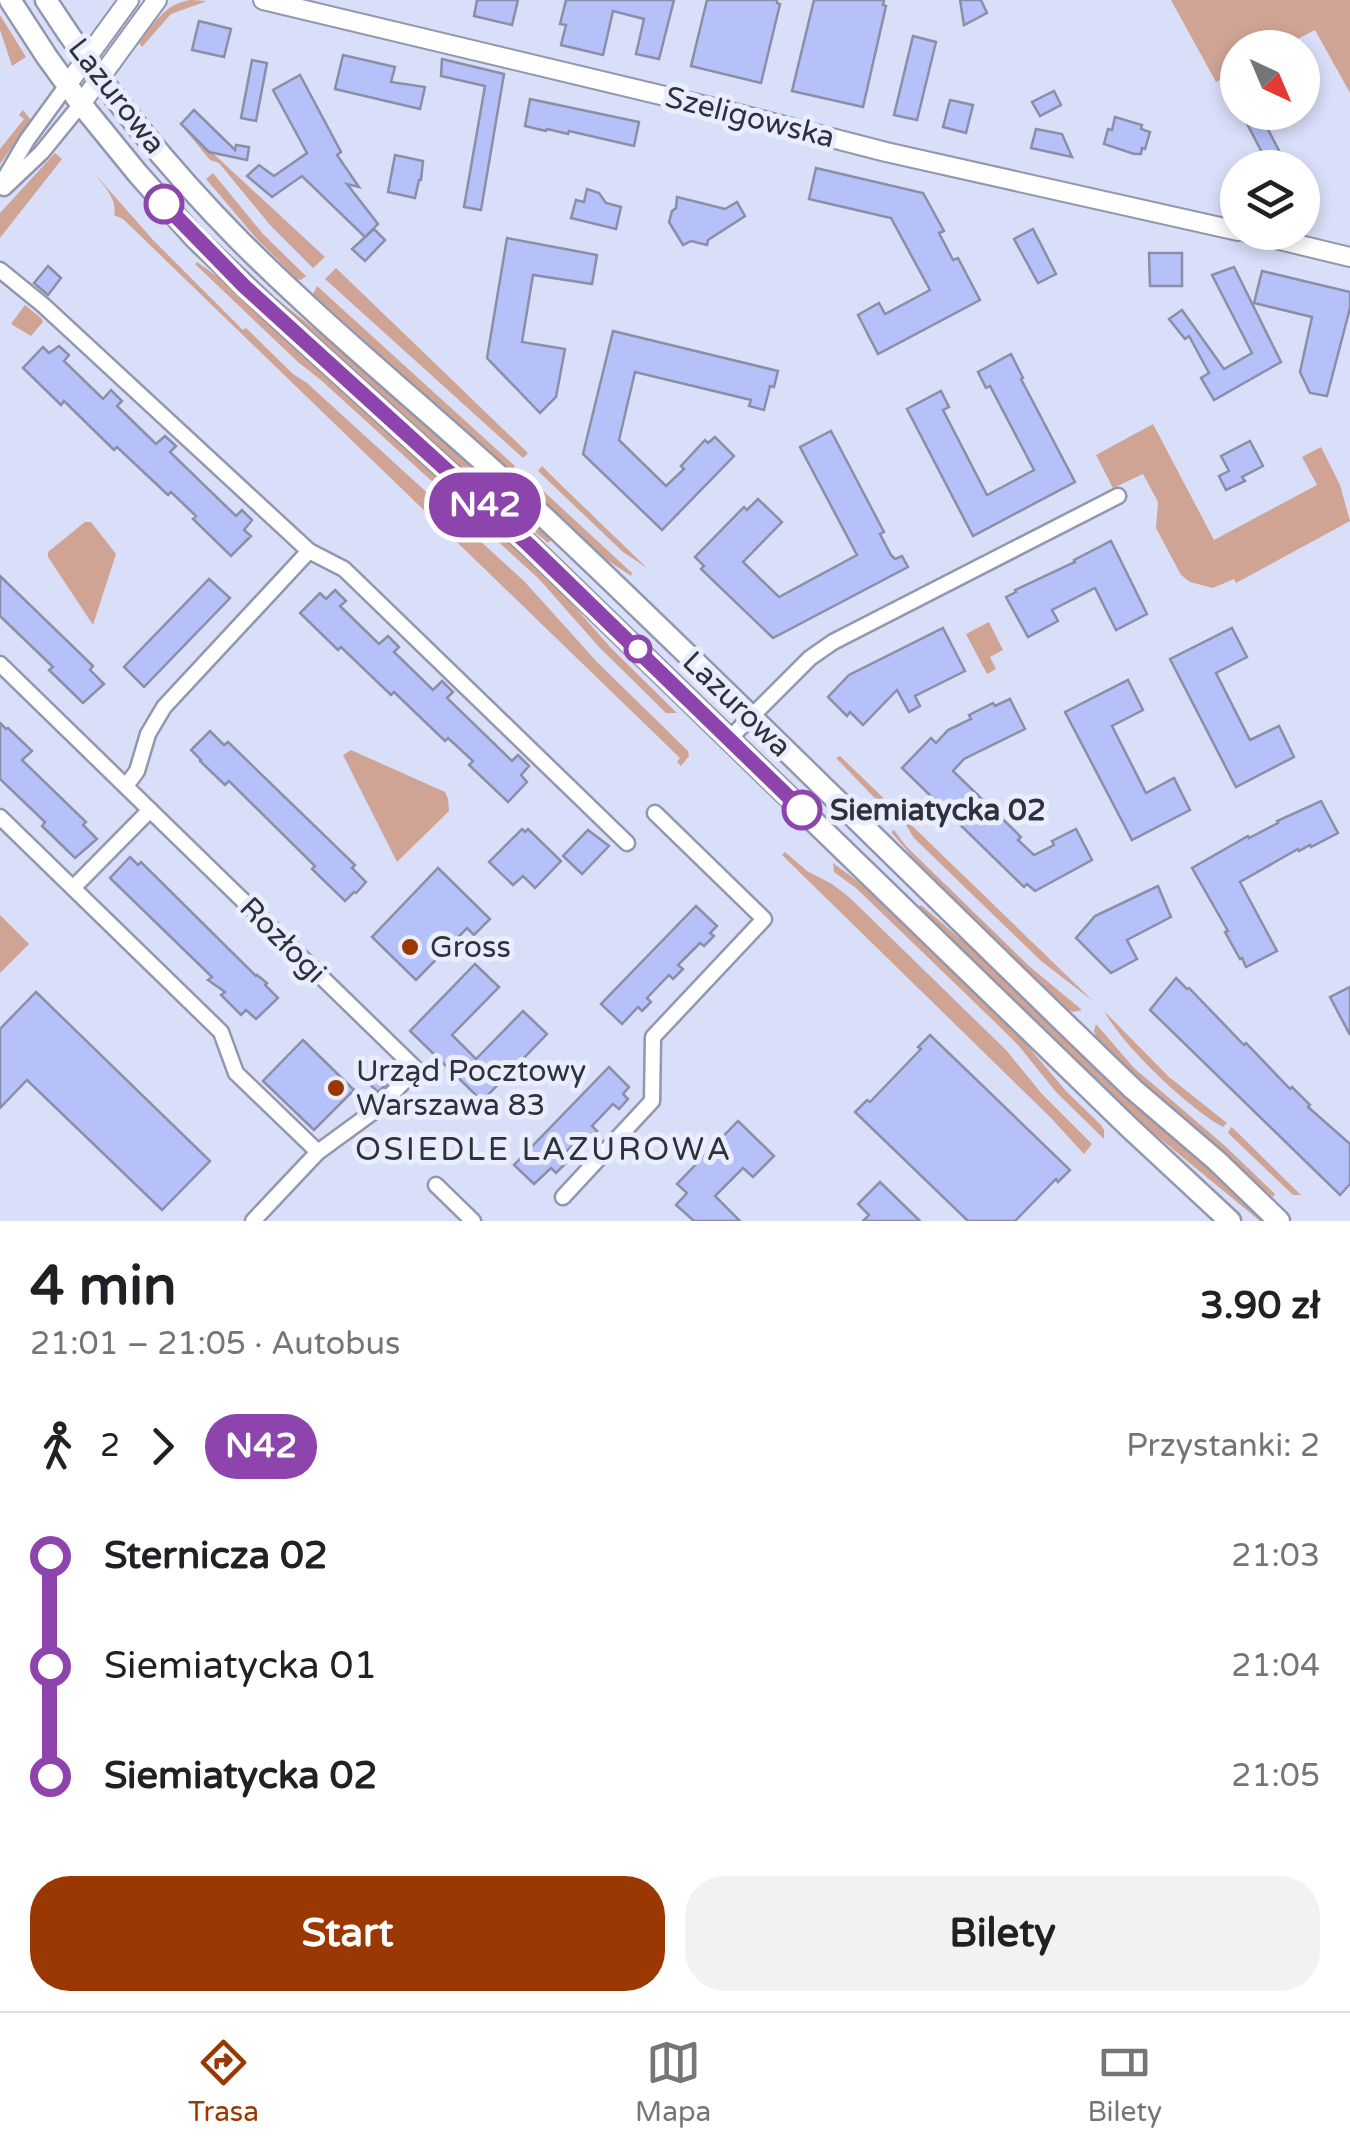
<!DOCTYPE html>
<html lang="pl">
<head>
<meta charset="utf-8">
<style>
	body { margin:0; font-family:"Varela Round",sans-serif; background:#f2f2f2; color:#202124; height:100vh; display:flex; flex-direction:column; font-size:38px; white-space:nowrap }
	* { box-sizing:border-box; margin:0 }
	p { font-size:32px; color:#757577 }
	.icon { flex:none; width:55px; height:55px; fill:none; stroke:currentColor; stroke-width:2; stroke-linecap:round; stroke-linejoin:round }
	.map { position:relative; height:1221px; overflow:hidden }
	.panel { display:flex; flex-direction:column; background:#fff; flex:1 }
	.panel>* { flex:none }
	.badge { padding:0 20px; border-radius:32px; font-size:35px; line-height:65px }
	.needle { width:65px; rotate:136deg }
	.controls { position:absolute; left:1220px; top:30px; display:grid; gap:20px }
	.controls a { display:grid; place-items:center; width:100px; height:100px; border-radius:50%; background:#fff; box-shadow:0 5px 15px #0003; font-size:50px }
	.map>.badge { position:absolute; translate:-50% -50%; box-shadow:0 0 0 5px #fff }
	.legs { display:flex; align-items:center; gap:15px; height:110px; padding:0 30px; font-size:32px }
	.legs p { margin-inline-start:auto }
	.headline { display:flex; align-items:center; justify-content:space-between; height:170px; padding:0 30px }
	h1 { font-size:55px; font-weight:800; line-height:75px }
	.button { display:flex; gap:20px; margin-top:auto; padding:20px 30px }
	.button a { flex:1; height:115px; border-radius:40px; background:#9b3702; color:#fff; font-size:40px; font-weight:800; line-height:115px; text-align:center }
	.button a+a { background:#f2f2f2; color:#202124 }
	ul { padding:0 30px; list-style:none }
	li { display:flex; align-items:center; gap:35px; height:110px; font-size:38px }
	li i { display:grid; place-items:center; width:15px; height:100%; margin:0 12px; background:currentColor }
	li i::after { content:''; width:25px; height:25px; margin:-12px; border:8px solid; border-radius:50%; background:#fff }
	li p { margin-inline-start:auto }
	li:first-child i { background:linear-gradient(#0000 50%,currentColor 0) }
	li:last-child i { background:linear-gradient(currentColor 50%,#0000 0) }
	.dock { display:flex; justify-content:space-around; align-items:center; height:140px; border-top:2px solid #e0e0e0; background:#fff; font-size:28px; color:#757577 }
	.dock a { display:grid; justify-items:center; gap:5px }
	.dock .selected { color:#9b3702 }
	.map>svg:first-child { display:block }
	.green { fill:#cfa494 }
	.building { fill:#b6c0f9; stroke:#8a8fa7; stroke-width:2.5 }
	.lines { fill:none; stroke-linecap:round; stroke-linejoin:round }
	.minor-casing { stroke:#9297af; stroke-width:19 }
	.tertiary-casing { stroke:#9297af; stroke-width:22 }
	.secondary-casing { stroke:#9297af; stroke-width:25 }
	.minor { stroke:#fff; stroke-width:14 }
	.tertiary { stroke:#fff; stroke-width:18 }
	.secondary { stroke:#fff; stroke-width:20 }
	.line-1-casing { stroke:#fff; stroke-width:22 }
	.line-1 { stroke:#8e44ad; stroke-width:15 }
	.stop-1-dot { fill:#fff; stroke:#8e44ad; stroke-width:5 }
	.poi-dot { fill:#9b3702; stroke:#eaedfd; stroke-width:4 }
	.labels { text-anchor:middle; stroke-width:10; stroke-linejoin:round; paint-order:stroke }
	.street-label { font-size:30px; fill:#2f313b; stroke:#eaedfd }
	.stop-label { font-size:30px; font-weight:bold; fill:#2f313b; stroke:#eaedfd; text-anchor:start }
	.poi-label { font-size:30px; fill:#2f313b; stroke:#eaedfd; text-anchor:start }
	.neighbourhood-label { font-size:32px; letter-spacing:2.5px; fill:#2f313b; stroke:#eaedfd }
</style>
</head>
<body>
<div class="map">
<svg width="1350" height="1221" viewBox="0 0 1350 1221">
	<rect width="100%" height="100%" fill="#dadff9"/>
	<g class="green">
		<path d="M 191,0 L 207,1 L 171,14 L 142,47 L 139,43 C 154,24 165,3 191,0 Z"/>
		<path d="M 1171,0 L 1350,0 L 1350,93 L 1315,30 L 1282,47 L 1238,48 L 1237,71 L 1216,82 Z"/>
		<path d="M 0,15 L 26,57 L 12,66 L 0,30 Z"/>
		<path d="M 23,110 L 31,120 L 0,164 L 0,149 L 24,119 L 19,115 Z"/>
		<path d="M 177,120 L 325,257 L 313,268 L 270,225 L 219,163 L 210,160 Z"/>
		<path d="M 55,153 L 62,159 L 0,238 L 0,213 Z"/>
		<path d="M 213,173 L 263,234 L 306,276 L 301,280 L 297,279 L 256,238 L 206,179 Z"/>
		<path d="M 95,174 L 153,240 L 243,330 L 246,328 L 293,374 L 307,383 L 525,582 L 597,662 L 688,751 L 689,756 L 681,766 L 677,762 L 680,758 L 123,219 L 114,215 C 118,200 104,186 95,174 Z"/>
		<path d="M 197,262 L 221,279 L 523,553 L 558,588 L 611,648 L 677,713 L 666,713 L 599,647 L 539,579 L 322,381 L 298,362 L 195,264 Z"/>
		<path d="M 336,268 L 528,453 L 523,458 L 325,279 Z"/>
		<path d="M 317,286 L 515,466 L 510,472 L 313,294 Z"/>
		<path d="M 276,298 L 363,368 L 552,539 L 548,543 L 507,509 L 275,300 Z"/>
		<path d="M 25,305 L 42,319 L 43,322 L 31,336 L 11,324 Z"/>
		<path d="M 1153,424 L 1214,540 L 1317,485 L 1302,457 L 1321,447 L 1340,485 L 1350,521 L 1236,583 L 1234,579 L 1213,588 L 1190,582 L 1181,575 L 1156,528 L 1158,502 L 1143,474 L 1113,488 L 1096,455 Z"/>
		<path d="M 542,466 L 556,480 L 647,568 L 623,552 L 538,471 Z"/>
		<path d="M 527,476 L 632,573 L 631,576 L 601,556 L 522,482 Z"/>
		<path d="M 85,522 L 91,522 L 116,554 L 93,625 L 48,557 L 48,552 Z"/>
		<path d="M 989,622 L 1003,650 L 990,657 L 996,669 L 987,674 L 966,634 Z"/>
		<path d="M 351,750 L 445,792 L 448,799 L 449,811 L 397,862 L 343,755 Z"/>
		<path d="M 840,756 L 1093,1001 L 1041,961 L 914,838 L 903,820 L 897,821 L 836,758 Z"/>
		<path d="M 894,830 L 906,846 L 1029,966 L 1082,1010 L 1074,1012 L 1066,1009 L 922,868 L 891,832 Z"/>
		<path d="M 785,852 L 807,871 L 832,884 L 849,897 L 1006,1050 L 1042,1094 L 1092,1144 L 1084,1154 L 1051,1118 L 782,855 Z"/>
		<path d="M 833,863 L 871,891 L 1015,1031 L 1066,1091 L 1101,1125 L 1104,1130 L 1104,1139 L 1056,1092 L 1018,1045 L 1000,1027 L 856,888 L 834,872 Z"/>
		<path d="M 921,905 L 977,953 L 1133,1104 L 1193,1153 L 1264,1221 L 1260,1221 L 1123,1108 L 918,908 Z"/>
		<path d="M 0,915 L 29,944 L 0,973 Z"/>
		<path d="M 1104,1011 L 1169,1077 L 1227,1123 L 1223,1127 C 1188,1108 1124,1047 1104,1011 Z"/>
		<path d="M 1096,1024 L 1134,1068 L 1224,1145 L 1275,1194 L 1273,1197 L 1151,1091 L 1097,1039 L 1094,1031 Z"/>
		<path d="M 1231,1127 L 1235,1130 L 1301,1195 L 1293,1195 L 1228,1133 Z"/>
	</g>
	<g class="building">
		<path d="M 477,0 L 518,0 L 512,25 L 474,16 Z"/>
		<path d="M 566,0 L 674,0 L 659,59 L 636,54 L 644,19 L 613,11 L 603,55 L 561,45 L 566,25 L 560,24 Z"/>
		<path d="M 707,0 L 777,0 L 777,3 L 780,4 L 761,83 L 691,66 Z"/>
		<path d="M 814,0 L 884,0 L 883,5 L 886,6 L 863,107 L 792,91 Z"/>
		<path d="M 960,0 L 981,0 L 987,13 L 964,25 Z"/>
		<path d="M 199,21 L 231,29 L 224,57 L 192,50 Z"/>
		<path d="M 913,36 L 936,42 L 917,120 L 894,115 Z"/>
		<path d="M 343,55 L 395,67 L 391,82 L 425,87 L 420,109 L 335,89 Z"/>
		<path d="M 442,59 L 504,74 L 481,210 L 464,207 L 485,86 L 441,76 Z"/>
		<path d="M 252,60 L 267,63 L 256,121 L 241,118 Z"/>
		<path d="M 300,75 L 341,152 L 337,155 L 359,187 L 347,184 L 378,224 L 365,237 L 302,176 L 272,197 L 247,176 L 259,165 L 274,176 L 307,153 L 273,90 Z"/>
		<path d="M 1054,91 L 1061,105 L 1040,116 L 1032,102 Z"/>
		<path d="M 530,99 L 639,122 L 634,146 L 569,131 L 568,134 L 547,129 L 546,131 L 525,126 Z"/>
		<path d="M 950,100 L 973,105 L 966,133 L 943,127 Z"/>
		<path d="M 194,110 L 235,150 L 236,145 L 249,147 L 247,160 L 209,152 L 181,124 Z"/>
		<path d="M 1241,112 L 1259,112 L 1288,168 L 1270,168 Z"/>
		<path d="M 1115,117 L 1142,125 L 1141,129 L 1150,132 L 1145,149 L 1142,148 L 1141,154 L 1134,154 L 1104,144 L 1108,129 L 1112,130 Z"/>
		<path d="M 1036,129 L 1062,134 L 1072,157 L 1031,148 Z"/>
		<path d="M 395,155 L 423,161 L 421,180 L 419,180 L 415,198 L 388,192 Z"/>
		<path d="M 816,168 L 923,193 L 944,231 L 939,233 L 953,260 L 958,258 L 980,300 L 878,354 L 858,315 L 879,303 L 885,314 L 930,290 L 891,218 L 809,199 Z"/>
		<path d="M 587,189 L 599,193 L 606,203 L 621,207 L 616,229 L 571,218 L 576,200 L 584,202 Z"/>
		<path d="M 677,197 L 725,209 L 737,202 L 745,216 L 708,240 L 707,245 L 691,241 L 683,245 L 669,222 L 672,211 L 676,208 Z"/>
		<path d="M 374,229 L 385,240 L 365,261 L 352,249 Z"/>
		<path d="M 1033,229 L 1056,274 L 1038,283 L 1014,239 Z"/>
		<path d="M 507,238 L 597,255 L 592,284 L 533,275 L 522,342 L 565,349 L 556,397 L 540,413 L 487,358 Z"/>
		<path d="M 1149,253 L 1182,253 L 1182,286 L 1150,286 Z"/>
		<path d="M 48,266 L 61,278 L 48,295 L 34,283 Z"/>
		<path d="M 1234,267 L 1281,362 L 1214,400 L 1201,378 L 1209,373 L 1189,336 L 1185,339 L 1169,319 L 1182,310 L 1224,369 L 1252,353 L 1212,275 Z"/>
		<path d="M 1262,271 L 1350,292 L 1350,308 L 1327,396 L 1310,393 L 1300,372 L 1312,317 L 1254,303 Z"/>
		<path d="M 613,331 L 778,371 L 774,387 L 770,386 L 764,410 L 749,406 L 751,400 L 635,372 L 619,440 L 666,486 L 684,469 L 681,466 L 705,440 L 708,443 L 715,437 L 734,456 L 662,530 L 583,454 Z"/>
		<path d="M 59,346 L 69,355 L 64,361 L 103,399 L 111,390 L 122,401 L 117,406 L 156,444 L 165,436 L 176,446 L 170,452 L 236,516 L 242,510 L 252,520 L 244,530 L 251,536 L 231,556 L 193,519 L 196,516 L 171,492 L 168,495 L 117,447 L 114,450 L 64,401 L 61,405 L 23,368 L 43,347 L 49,353 Z"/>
		<path d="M 1011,354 L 1023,378 L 1021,379 L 1075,482 L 973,536 L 907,409 L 941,391 L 949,407 L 943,410 L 987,495 L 1008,484 L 1034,470 L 990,386 L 986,388 L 978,372 Z"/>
		<path d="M 831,431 L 884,532 L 880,534 L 891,555 L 895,559 L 902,556 L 908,567 L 773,638 L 701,569 L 704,566 L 695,557 L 744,507 L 747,510 L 758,499 L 782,522 L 743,562 L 779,597 L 857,555 L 800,447 Z"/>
		<path d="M 1250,441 L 1263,466 L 1242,477 L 1245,481 L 1226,490 L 1219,476 L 1229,471 L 1221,456 Z"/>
		<path d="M 1111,541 L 1147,614 L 1116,630 L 1095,588 L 1052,610 L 1058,621 L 1028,637 L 1006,597 L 1016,592 L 1015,590 L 1075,562 L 1074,560 Z"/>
		<path d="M 0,576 L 93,666 L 90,670 L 104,684 L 83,703 L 49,670 L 53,667 L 0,616 Z"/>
		<path d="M 209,579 L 230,598 L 144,687 L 124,667 Z"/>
		<path d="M 335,590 L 346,601 L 340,606 L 379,644 L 388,636 L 399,647 L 394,652 L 433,690 L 442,681 L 453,692 L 447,698 L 512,761 L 518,755 L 529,766 L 521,775 L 527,782 L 508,802 L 469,765 L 473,761 L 448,738 L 445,741 L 394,692 L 391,695 L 341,647 L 338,650 L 300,613 L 320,593 L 326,599 Z"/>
		<path d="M 943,628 L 965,671 L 915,696 L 920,706 L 909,712 L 897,690 L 863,725 L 850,712 L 847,716 L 828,697 L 849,675 Z"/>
		<path d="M 1232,628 L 1247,657 L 1216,673 L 1250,740 L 1279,726 L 1294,757 L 1236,787 L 1170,659 Z"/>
		<path d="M 1128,680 L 1143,710 L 1112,726 L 1146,793 L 1174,778 L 1190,810 L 1132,840 L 1065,712 Z"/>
		<path d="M 1010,699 L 1025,729 L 964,759 L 953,771 L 1021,837 L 1018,840 L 1034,855 L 1054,845 L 1052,841 L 1076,829 L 1092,860 L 1035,891 L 1027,884 L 1024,887 L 902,768 L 931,738 L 936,743 L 948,730 L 971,719 L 969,715 L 993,703 L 995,706 Z"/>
		<path d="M 0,723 L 6,729 L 8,728 L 32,751 L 22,760 L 86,822 L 83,825 L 97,839 L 75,858 L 42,826 L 45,822 L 0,779 Z"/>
		<path d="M 210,731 L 224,745 L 228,742 L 355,865 L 352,868 L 366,882 L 356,893 L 354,892 L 345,901 L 312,869 L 315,866 L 229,781 L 225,785 L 200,761 L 201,760 L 191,750 Z"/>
		<path d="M 1321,801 L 1338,833 L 1311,847 L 1310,845 L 1299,851 L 1298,849 L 1240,882 L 1277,951 L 1246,967 L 1242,958 L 1240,959 L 1225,932 L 1228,931 L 1192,868 L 1248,836 L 1249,838 L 1278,823 L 1277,821 Z"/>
		<path d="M 522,829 L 525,832 L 528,829 L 561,861 L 535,888 L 523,876 L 513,885 L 489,862 Z"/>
		<path d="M 588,830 L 609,846 L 582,874 L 563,856 Z"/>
		<path d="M 130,857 L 138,865 L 141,862 L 256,976 L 257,975 L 267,983 L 265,985 L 278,998 L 256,1019 L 246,1010 L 241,1015 L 221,995 L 225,992 L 208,980 L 212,977 L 110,878 Z"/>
		<path d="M 438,868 L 490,919 L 474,935 L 467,928 L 416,980 L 372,937 Z"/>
		<path d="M 1158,886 L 1171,917 L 1127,940 L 1137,959 L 1111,973 L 1076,938 L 1095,916 Z"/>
		<path d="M 696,906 L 717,926 L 710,933 L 714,936 L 704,946 L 700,943 L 678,965 L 683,969 L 673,979 L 669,975 L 647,998 L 651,1002 L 642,1011 L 638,1007 L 622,1024 L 601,1004 Z"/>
		<path d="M 475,964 L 499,987 L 452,1035 L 476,1059 L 523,1011 L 547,1034 L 482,1101 L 410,1031 Z"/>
		<path d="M 1176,978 L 1187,989 L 1189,988 L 1244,1045 L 1246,1043 L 1290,1089 L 1292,1087 L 1310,1105 L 1308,1107 L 1350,1144 L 1350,1184 L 1340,1195 L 1150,1010 Z"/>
		<path d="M 1350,987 L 1350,1035 L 1330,997 Z"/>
		<path d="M 36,992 L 210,1161 L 162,1210 L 27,1080 L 0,1108 L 0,1029 Z"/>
		<path d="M 930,1035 L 1070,1170 L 1058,1182 L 1056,1179 L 1015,1221 L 968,1221 L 855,1112 L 867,1100 L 870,1102 L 921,1049 L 918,1047 Z"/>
		<path d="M 303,1040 L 354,1090 L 314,1130 L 263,1081 Z"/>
		<path d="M 609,1067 L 629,1087 L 623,1094 L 628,1099 L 619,1109 L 613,1104 L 592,1126 L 597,1131 L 587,1141 L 582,1136 L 560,1158 L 566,1163 L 556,1173 L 551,1168 L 534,1184 L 514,1165 Z"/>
		<path d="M 374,1070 L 388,1083 L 378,1092 L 365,1080 Z"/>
		<path d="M 738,1121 L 774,1156 L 753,1177 L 743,1168 L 715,1196 L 740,1221 L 694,1221 L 676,1205 L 687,1193 L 677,1184 Z"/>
		<path d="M 880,1182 L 920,1221 L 863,1221 L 869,1215 L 858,1204 Z"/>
	</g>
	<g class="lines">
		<g class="minor-casing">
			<g id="minor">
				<path d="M 0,186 L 27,140 L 67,85"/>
				<path d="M 4,188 L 42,152 L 81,104"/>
				<path d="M 0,270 L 43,305 L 309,551 L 344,569 L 627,843"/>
				<path d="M 0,664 L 416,1069 L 377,1109 L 318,1152 L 253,1221"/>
				<path d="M 729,739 L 810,658 L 833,642 L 1118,496"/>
				<path d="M 126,786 L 137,771 L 148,734 L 164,707 L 309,551"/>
				<path d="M 0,817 L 221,1032 L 236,1073 L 318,1152"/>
				<path d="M 73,888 L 150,810"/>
				<path d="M 436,1185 L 473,1221"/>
				<path d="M 563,1197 L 652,1101 L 653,1037 L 764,919 L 655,813"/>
			</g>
		</g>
		<g class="tertiary-casing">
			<g id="tertiary">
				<path d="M 263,0 L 719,109 L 886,152 L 1238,231"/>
				<path d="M 67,85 L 129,0"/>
				<path d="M 81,104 L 157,0"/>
				<path d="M 1246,232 L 1350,257"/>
			</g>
		</g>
		<g class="secondary-casing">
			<g id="secondary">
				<path d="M 10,0 L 47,57 L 81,104 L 138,174 L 195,238 L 280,319 L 529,545 L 1130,1128 L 1230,1221"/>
				<path d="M 46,0 C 102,87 167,167 240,241 C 337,338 444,423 544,517 C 743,705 935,899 1133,1089 L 1217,1161 L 1279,1221"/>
			</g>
		</g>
		<use href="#minor" class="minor"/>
		<use href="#tertiary" class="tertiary"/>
		<use href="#secondary" class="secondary"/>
	</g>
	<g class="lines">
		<g class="line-1-casing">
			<path id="line-1" d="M 164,204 L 244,286 L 529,545 L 802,810"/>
		</g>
		<use href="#line-1" class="line-1"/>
	</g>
	<g class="stop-1-dot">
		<circle cx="164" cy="204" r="18"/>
		<circle cx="638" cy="649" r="12"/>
		<circle cx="802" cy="810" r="18"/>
	</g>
	<g class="poi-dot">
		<circle cx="410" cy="947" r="10"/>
		<circle cx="336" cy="1088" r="10"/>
	</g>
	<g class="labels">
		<g class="street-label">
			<text transform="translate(117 96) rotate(52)" y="10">Lazurowa</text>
			<text transform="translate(750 117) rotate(14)" y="10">Szeligowska</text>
			<text transform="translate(737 704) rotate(44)" y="10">Lazurowa</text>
			<text transform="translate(283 940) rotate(45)" y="10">Rozłogi</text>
		</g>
		<g class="stop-label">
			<text x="830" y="820">Siemiatycka 02</text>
		</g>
		<g class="poi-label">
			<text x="430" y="957">Gross</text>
			<text x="356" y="1081">Urząd Pocztowy<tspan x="356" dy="34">Warszawa 83</tspan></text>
		</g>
		<g class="neighbourhood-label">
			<text x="544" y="1160">OSIEDLE LAZUROWA</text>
		</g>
	</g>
</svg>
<div class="controls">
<a><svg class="needle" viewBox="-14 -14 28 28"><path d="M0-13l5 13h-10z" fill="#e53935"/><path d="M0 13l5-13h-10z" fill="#757577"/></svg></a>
<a><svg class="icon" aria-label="layers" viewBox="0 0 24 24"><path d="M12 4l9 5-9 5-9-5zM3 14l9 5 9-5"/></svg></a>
</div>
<b class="badge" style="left:485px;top:505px;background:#8e44ad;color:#fff">N42</b>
</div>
<section class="panel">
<div class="headline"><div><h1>4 min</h1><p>21:01 – 21:05 · Autobus</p></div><b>3.90 zł</b></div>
<div class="legs"><svg class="icon" aria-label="walk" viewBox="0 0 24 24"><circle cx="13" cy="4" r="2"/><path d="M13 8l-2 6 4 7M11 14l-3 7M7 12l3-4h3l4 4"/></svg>2<svg class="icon" aria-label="forward" viewBox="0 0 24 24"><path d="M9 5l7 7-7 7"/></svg><b class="badge" style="background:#8e44ad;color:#fff">N42</b><p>Przystanki: 2</p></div>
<ul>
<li><i style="color:#8e44ad"></i><b>Sternicza 02</b><p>21:03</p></li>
<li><i style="color:#8e44ad"></i><span>Siemiatycka 01</span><p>21:04</p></li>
<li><i style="color:#8e44ad"></i><b>Siemiatycka 02</b><p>21:05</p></li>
</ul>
<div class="button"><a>Start</a><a>Bilety</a></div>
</section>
<nav class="dock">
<a class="selected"><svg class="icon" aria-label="directions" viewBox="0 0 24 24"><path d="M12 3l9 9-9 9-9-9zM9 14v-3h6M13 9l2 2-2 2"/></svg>Trasa</a>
<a><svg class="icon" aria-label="map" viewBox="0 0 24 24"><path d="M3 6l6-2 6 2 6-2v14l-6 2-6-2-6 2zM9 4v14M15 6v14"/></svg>Mapa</a>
<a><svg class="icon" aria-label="tickets" viewBox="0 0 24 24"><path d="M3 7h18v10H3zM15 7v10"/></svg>Bilety</a>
</nav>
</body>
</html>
